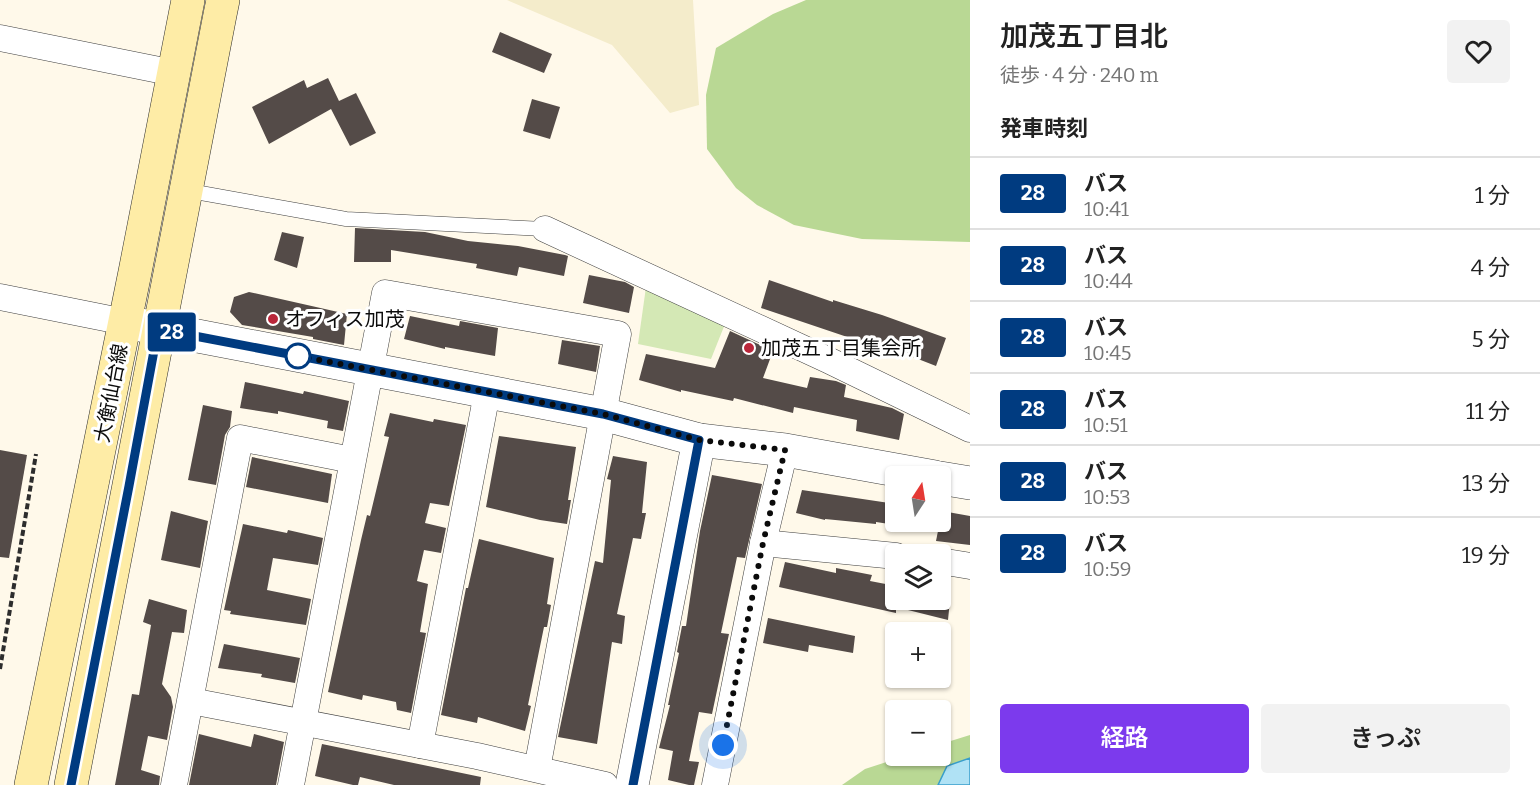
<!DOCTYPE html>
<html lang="ja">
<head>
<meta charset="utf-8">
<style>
	body { margin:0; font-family:Bitter,"Noto Sans JP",serif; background:#f2f2f2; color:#222; height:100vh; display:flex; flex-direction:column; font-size:22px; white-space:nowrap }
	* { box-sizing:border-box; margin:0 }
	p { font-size:20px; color:#767676 }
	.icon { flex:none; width:33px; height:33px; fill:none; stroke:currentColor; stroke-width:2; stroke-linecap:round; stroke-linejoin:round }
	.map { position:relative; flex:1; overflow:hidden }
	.details { display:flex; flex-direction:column; background:#fff; width:570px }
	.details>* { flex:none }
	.badge { padding:0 12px; border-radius:4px; font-size:21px; line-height:39px }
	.needle { width:39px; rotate:12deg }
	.buttons { position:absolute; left:885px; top:466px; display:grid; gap:12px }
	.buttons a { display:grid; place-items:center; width:66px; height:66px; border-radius:6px; background:#fff; box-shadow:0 2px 4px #0004; font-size:30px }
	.you { position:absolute; width:30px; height:30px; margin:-15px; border:4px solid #fff; border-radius:50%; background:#1a73e8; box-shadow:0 0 0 9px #1a73e833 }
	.map>.badge { position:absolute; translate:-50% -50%; box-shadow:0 0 0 3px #fff }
	h2 { padding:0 30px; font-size:22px; line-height:54px }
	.round { display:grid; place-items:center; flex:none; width:63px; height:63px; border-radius:6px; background:#f2f2f2 }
	.overview { display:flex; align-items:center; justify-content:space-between; height:102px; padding:0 30px }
	h1 { font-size:28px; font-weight:600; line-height:45px }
	.cta { display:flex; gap:12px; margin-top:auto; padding:12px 30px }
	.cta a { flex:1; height:69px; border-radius:6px; background:#7c3aed; color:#fff; font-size:24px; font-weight:600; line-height:69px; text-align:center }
	.cta a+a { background:#f2f2f2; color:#222 }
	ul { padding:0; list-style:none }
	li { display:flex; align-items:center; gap:18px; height:72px; padding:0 30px; border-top:2px solid #e0e0e0 }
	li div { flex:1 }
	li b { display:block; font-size:22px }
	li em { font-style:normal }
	li .badge { min-width:66px; font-weight:700; text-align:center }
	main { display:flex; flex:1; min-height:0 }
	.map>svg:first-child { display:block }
	.farmland { fill:#f4eccb }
	.green { fill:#d4e8b5 }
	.forest { fill:#b9d894 }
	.water { fill:#b0e2f5; stroke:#389ecb; stroke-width:1.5 }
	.building { fill:#544b48 }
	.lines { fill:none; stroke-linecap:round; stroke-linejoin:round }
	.service-casing { stroke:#3e3e3e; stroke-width:15 }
	.minor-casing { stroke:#3e3e3e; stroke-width:27 }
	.tertiary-casing { stroke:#3e3e3e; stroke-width:34 }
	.secondary-casing { stroke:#2d2d2d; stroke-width:34 }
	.path { stroke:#2d2d2d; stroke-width:4; stroke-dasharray:6 3; stroke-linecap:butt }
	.service { stroke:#fff; stroke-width:14 }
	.minor { stroke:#fff; stroke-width:26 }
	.tertiary { stroke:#fff; stroke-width:33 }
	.secondary { stroke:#feeca6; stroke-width:33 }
	.line-casing { stroke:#fff; stroke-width:14 }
	.line { stroke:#003b80; stroke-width:9 }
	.walk { stroke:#0b0b0b; stroke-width:6; stroke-dasharray:0 10.8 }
	.poi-dot { fill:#b9263a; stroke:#fff; stroke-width:2 }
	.stop-dot { fill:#fff; stroke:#003b80; stroke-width:3 }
	.labels { text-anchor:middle; stroke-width:6; stroke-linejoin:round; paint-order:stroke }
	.poi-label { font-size:20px; fill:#0b0b0b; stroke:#fff; text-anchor:start }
	.street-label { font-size:20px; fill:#0b0b0b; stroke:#fff }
</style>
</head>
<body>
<main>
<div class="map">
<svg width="970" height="785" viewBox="0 0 970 785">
	<rect width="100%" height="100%" fill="#fff9ea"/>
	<path class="farmland" d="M 507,0 L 693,0 L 699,105 L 670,113 L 612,45 Z"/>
	<path class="green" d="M 646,287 L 725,324 L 711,359 L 638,344 Z"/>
	<g class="forest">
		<path d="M 806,0 L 970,0 L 970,242 L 862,239 L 794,225 L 757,205 L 736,188 L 707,149 L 706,95 L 716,48 L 773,14 Z"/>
		<path d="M 970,735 L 970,785 L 842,785 L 865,769 L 905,756 L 940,756 L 941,744 Z"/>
	</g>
	<path class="water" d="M 970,758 L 970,785 L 938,785 L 947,766 Z"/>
	<g class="building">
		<path d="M 500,32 L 552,54 L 544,73 L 492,52 Z"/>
		<path d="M 328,78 L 339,101 L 356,93 L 376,133 L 350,146 L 331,109 L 269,144 L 252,107 L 304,80 L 307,88 Z"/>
		<path d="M 532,99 L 560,107 L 550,139 L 523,131 Z"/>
		<path d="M 355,228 L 425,232 L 468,241 L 518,246 L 565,255 L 568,256 L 564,276 L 519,267 L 517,276 L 476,268 L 477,264 L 391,250 L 391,262 L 354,262 Z"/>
		<path d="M 282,232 L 304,237 L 297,268 L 274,260 Z"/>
		<path d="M 589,275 L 625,282 L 634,287 L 629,313 L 583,303 Z"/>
		<path d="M 769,280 L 833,302 L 833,300 L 882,315 L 946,338 L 936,366 L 872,341 L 871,345 L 761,308 Z"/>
		<path d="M 249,292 L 347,314 L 344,345 L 313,339 L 313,337 L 242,325 L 230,312 L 234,297 Z"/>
		<path d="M 410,316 L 459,326 L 460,321 L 498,328 L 495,356 L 445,347 L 445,349 L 404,339 Z"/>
		<path d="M 730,331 L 773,351 L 763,378 L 807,388 L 810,377 L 836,381 L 846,385 L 844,397 L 892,408 L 904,414 L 899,440 L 856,431 L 857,420 L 794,407 L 793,413 L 734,398 L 733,401 L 681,390 L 681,392 L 639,380 L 646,354 L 715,368 Z"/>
		<path d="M 562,340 L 600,346 L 596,372 L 558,364 Z"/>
		<path d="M 245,382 L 303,394 L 304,391 L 349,401 L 343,431 L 327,428 L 328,421 L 278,411 L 278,414 L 240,408 Z"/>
		<path d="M 203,405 L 232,411 L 230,427 L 225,435 L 216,485 L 188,480 Z"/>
		<path d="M 390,413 L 433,422 L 434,419 L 466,425 L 449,506 L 430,503 L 425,523 L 446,528 L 441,553 L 424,550 L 417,581 L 428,584 L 420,632 L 426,633 L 411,713 L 397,710 L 396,702 L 363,695 L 362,700 L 328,692 L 361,540 L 367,515 L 370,516 L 389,437 L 384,436 Z"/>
		<path d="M 499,436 L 576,447 L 568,500 L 571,500 L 567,524 L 540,520 L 486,507 Z"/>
		<path d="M 0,450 L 27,455 L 9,558 L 0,557 Z"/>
		<path d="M 613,456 L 647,462 L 642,513 L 646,513 L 641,539 L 633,538 L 617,614 L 625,616 L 622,644 L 612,642 L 597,744 L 558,737 L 595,561 L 603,563 L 611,480 L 607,479 Z"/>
		<path d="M 252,457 L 332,474 L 328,503 L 246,487 Z"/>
		<path d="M 712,475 L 762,484 L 745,558 L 737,557 L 721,633 L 729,634 L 712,714 L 699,712 L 689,761 L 699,762 L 694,785 L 689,785 L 668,780 L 673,751 L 659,748 L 670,705 L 668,705 L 679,653 L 677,652 L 682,626 L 686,626 L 700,531 Z"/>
		<path d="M 802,490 L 896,504 L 896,525 L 876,522 L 876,524 L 825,519 L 825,520 L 796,513 Z"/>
		<path d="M 171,511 L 208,521 L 200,568 L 161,560 Z"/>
		<path d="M 942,511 L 970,516 L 970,545 L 936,541 Z"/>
		<path d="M 243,524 L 287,533 L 288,530 L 323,538 L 318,565 L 273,558 L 267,590 L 311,599 L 306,625 L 230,614 L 231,611 L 224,610 Z"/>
		<path d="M 479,539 L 554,558 L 547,604 L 551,605 L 547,627 L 544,627 L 528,705 L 531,706 L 525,731 L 478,717 L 477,723 L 441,715 L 466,588 L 468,588 Z"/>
		<path d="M 785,562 L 836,573 L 836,568 L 872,575 L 870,581 L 896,586 L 896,600 L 950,600 L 948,620 L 896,607 L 896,613 L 779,587 Z"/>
		<path d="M 149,599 L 187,610 L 184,633 L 172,632 L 162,684 L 171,697 L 173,707 L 167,740 L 148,736 L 141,770 L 160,776 L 159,785 L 115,785 L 132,694 L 139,695 L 151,625 L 143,622 Z"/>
		<path d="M 768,618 L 855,636 L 853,653 L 809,645 L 808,652 L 763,643 Z"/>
		<path d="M 224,644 L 300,658 L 295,683 L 261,677 L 262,674 L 218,668 Z"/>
		<path d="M 199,734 L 251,747 L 254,734 L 284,742 L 276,785 L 189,785 Z"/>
		<path d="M 322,744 L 481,777 L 480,785 L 394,785 L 360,777 L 358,785 L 353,785 L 315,776 Z"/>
	</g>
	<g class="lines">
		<g class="service-casing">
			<path id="service" d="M 184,190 L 346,219 L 545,229"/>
		</g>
		<g class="minor-casing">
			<g id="minor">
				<path d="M 0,38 L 174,73"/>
				<path d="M 545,229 L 828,360 L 970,429"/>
				<path d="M 0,297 L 125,322"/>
				<path d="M 763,543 L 896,556"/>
				<path d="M 940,561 L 970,566"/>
				<path d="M 191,701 L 477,756 L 605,785"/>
				<path d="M 420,745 L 487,393"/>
				<path d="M 174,785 L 240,438 L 352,460"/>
				<path d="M 291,785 L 385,293 L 618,334 L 537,769"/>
				<path d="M 715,785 L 763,543 L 785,450"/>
			</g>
		</g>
		<g class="tertiary-casing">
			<g id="tertiary">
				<path d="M 130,323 L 603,414 L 699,440 L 785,450 L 935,477"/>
				<path d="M 940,478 L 970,483"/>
				<path d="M 632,785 L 699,440"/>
			</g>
		</g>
		<g class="secondary-casing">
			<g id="secondary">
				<path d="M 31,785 L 135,272 L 188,0"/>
				<path d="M 71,785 C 122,523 170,261 223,0"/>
			</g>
		</g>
		<path class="path" d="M 0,669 L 36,454"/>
		<use href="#service" class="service"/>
		<use href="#minor" class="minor"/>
		<use href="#tertiary" class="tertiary"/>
		<use href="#secondary" class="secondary"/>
	</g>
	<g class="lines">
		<g class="line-casing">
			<path id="line" d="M 71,785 L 129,486 L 158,329 L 603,414 L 699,440 L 633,785"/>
		</g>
		<use href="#line" class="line"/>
		<path class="walk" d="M 298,356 L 603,414 L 699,440 L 785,450 L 763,543 L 723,745"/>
	</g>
	<g class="poi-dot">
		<circle cx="273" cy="319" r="6"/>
		<circle cx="749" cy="348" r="6"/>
	</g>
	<circle class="stop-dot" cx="298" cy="356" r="12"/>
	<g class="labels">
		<g class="poi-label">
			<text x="285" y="326">オフィス加茂</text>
			<text x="761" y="355">加茂五丁目集会所</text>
		</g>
		<g class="street-label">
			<text transform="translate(111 393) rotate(-79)" y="7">大衡仙台線</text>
		</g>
	</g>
</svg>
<div class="buttons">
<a><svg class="needle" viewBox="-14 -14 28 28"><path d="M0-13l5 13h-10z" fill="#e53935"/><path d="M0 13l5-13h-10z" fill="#767676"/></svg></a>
<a><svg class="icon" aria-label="layers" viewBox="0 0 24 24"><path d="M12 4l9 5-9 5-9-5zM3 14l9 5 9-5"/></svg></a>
<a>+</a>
<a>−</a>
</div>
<div class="you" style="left:723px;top:745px"></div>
<b class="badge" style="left:172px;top:332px;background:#003b80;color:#fff">28</b>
</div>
<section class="details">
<div class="overview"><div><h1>加茂五丁目北</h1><p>徒歩 · 4 分 · 240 m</p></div><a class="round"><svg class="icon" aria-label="heart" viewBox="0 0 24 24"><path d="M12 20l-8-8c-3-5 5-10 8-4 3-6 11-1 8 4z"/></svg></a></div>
<h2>発車時刻</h2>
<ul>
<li><span class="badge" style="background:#003b80;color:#fff">28</span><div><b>バス</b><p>10:41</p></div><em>1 分</em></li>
<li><span class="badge" style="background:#003b80;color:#fff">28</span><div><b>バス</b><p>10:44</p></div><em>4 分</em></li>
<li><span class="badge" style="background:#003b80;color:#fff">28</span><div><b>バス</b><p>10:45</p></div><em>5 分</em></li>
<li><span class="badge" style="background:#003b80;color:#fff">28</span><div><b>バス</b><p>10:51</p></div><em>11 分</em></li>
<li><span class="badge" style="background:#003b80;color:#fff">28</span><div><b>バス</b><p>10:53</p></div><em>13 分</em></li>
<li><span class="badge" style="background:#003b80;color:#fff">28</span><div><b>バス</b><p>10:59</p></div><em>19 分</em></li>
</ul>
<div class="cta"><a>経路</a><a>きっぷ</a></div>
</section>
</main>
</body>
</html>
